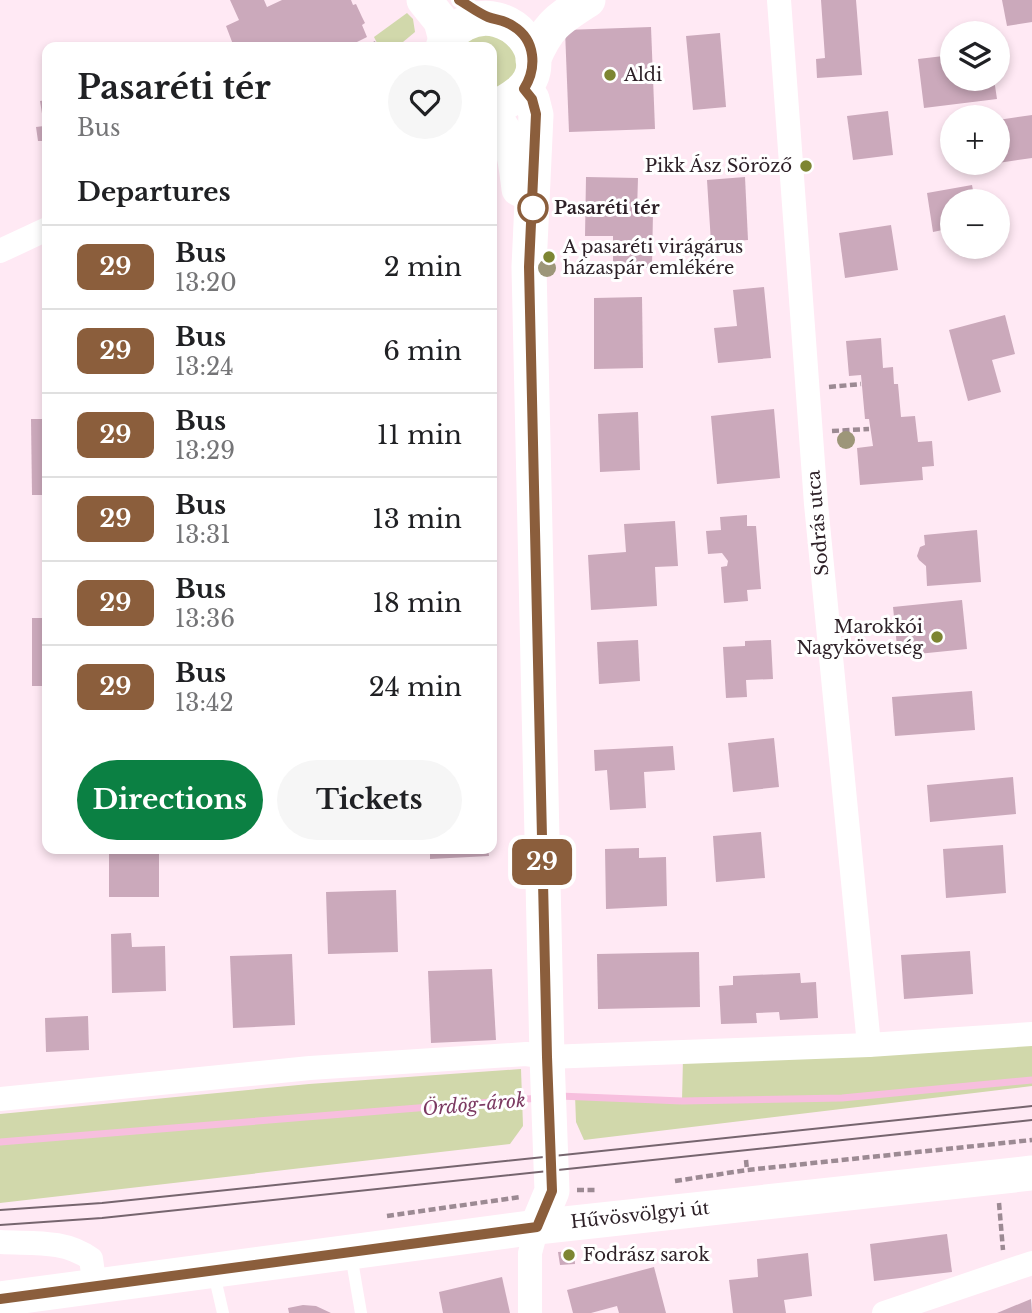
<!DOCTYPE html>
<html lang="en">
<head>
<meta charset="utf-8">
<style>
	body { margin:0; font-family:"Libre Baskerville",serif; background:#f6f6f6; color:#202124; height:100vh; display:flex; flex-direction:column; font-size:26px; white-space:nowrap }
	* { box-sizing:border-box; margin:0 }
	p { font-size:23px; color:#757577 }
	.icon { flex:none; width:38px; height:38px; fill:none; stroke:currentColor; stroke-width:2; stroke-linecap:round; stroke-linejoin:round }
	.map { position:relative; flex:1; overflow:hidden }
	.sheet { position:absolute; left:42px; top:42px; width:455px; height:812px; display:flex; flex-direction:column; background:#fff; border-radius:14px; box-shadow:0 4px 10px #0003 }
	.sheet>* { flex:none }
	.badge { padding:0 14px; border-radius:10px; font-size:24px; line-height:46px }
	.tools { position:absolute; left:940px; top:21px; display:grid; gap:14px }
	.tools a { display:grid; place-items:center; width:70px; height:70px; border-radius:50%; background:#fff; box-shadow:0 4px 10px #0003; font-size:35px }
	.map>.badge { position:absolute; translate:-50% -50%; box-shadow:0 0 0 4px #fff }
	h2 { padding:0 35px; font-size:26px; line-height:63px }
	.round { display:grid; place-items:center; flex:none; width:74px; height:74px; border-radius:37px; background:#f6f6f6 }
	.summary { display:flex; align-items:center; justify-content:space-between; height:119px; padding:0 35px }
	h1 { font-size:33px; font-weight:700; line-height:52px }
	.primary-button { display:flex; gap:14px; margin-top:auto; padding:14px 35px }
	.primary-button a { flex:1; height:80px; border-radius:42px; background:#0b8043; color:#fff; font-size:28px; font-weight:700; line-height:80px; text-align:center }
	.primary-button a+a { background:#f6f6f6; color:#202124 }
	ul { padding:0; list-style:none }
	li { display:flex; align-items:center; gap:21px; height:84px; padding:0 35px; border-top:2px solid #e0e0e0 }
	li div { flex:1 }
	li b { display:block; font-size:26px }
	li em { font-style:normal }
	li .badge { min-width:77px; font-weight:700; text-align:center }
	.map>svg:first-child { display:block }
	.green { fill:#d1d8ab }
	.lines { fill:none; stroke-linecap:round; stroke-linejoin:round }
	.stream { stroke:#f7bfde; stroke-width:7 }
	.building { fill:#cba9bb }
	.path { stroke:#9c8a93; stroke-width:4.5; stroke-dasharray:7 3.5; stroke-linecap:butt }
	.lane { stroke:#fff; stroke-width:12 }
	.street { stroke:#fff; stroke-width:24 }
	.secondary { stroke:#fff; stroke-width:35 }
	.tram { stroke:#76656e; stroke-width:2 }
	.tree { fill:#9d9679 }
	.line-casing { stroke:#fff; stroke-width:16 }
	.line { stroke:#8b5e3c; stroke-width:10 }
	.poi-dot { fill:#7d8532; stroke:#fff; stroke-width:2.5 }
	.stop-dot { fill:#fff; stroke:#8b5e3c; stroke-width:3.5 }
	.labels { text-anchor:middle; stroke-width:6; stroke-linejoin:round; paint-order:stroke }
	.poi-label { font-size:18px; fill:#2d2027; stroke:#fff; text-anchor:start }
	.stop-label { font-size:18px; font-weight:bold; fill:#2d2027; stroke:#fff; text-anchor:start }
	.street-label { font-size:18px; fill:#2d2027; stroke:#fff }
	.water-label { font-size:19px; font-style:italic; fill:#7c3a62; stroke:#fff }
</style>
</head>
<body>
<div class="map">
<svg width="1032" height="1313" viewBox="0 0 1032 1313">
	<rect width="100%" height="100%" fill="#ffe9f4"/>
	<g class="green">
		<path d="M 407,13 L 413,19 L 415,32 L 397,47 L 379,47 L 374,37 Z"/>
		<path d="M 491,29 L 519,56 L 516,77 L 492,95 L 492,47 L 456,47 Z"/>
		<path d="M 1032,1045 L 1032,1086 L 584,1140 L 576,1122 L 575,1095 L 682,1101 L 683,1058 Z"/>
		<path d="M 521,1069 L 523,1126 L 510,1144 L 0,1203 L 0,1114 L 309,1084 Z"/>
	</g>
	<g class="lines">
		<g class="stream">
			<path d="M 559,1096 L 682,1101 L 842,1098 L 1032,1080"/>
			<path d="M 0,1142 L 540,1098"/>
		</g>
	</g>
	<g class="building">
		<path d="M 230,0 L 264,0 L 267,7 L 282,0 L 351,0 L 353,5 L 356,4 L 362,17 L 365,23 L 362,25 L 367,37 L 355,43 L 357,47 L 234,47 L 226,26 L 239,20 Z"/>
		<path d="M 821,0 L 856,0 L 862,75 L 817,78 L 816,59 L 825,58 Z"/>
		<path d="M 1002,0 L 1032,0 L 1032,22 L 1007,26 Z"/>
		<path d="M 651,27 L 655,129 L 569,132 L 565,30 Z"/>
		<path d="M 720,33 L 726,107 L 693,110 L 686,36 Z"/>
		<path d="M 952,55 L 952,79 L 994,79 L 997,99 L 924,108 L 918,59 Z"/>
		<path d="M 47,100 L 47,151 L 46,152 L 44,141 L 38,141 L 36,127 L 44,126 L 40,101 Z"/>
		<path d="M 888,111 L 893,155 L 853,160 L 847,116 Z"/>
		<path d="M 1032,115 L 1032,158 L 998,163 L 998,120 Z"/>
		<path d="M 492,171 L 496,171 L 495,205 L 492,205 Z"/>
		<path d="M 586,177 L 638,178 L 637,211 L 653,211 L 652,268 L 613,267 L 613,236 L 585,236 Z"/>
		<path d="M 745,177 L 748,240 L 711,243 L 707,180 Z"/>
		<path d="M 972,185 L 975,201 L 952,201 L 952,228 L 933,232 L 927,193 Z"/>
		<path d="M 891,225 L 898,270 L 845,278 L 839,233 Z"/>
		<path d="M 764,287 L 771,358 L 718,363 L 714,328 L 737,326 L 733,290 Z"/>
		<path d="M 642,297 L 643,368 L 594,369 L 594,298 Z"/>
		<path d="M 1005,315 L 1015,354 L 992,360 L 1001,392 L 968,401 L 949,330 Z"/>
		<path d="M 881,338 L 883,368 L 893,367 L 894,384 L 898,384 L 901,417 L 915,416 L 918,442 L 932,441 L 934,466 L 922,467 L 923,480 L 860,485 L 857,448 L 873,446 L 869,419 L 865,419 L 861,375 L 849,376 L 846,341 Z"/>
		<path d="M 774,409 L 780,478 L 717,484 L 711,416 Z"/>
		<path d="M 638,412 L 640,470 L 600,472 L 598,414 Z"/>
		<path d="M 31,419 L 47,419 L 47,495 L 32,495 Z"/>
		<path d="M 747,515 L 747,526 L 756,526 L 761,589 L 747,590 L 748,601 L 724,603 L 721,567 L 727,566 L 728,561 L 722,553 L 708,554 L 706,531 L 721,530 L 720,517 Z"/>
		<path d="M 675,521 L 678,566 L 655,567 L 657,606 L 591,610 L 588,555 L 626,552 L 624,524 Z"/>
		<path d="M 977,530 L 981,582 L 927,586 L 926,566 L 919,560 L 917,556 L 920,547 L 925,545 L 924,535 Z"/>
		<path d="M 962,600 L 967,649 L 898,656 L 893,607 Z"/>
		<rect x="32" y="618" width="15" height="68"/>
		<path d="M 638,640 L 640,681 L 599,684 L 597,642 Z"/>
		<path d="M 771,640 L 773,679 L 746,680 L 747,697 L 726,698 L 723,647 L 745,646 L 745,641 Z"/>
		<path d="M 972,691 L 975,730 L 895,736 L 892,697 Z"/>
		<path d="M 774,738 L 779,787 L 733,792 L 728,743 Z"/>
		<path d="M 673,746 L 675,770 L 644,772 L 646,808 L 610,810 L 607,770 L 595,771 L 594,750 Z"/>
		<path d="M 1013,777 L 1016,814 L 930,822 L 927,785 Z"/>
		<path d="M 761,832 L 765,878 L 716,882 L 713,836 Z"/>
		<path d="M 1003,845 L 1006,893 L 946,898 L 943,849 Z"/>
		<path d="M 639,848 L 639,858 L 666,857 L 667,906 L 606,909 L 605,849 Z"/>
		<rect x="109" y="849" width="50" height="48"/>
		<path d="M 430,849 L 488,849 L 489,856 L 430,859 Z"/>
		<path d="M 396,890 L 398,952 L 328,954 L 326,892 Z"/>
		<path d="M 131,933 L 132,947 L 165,946 L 166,991 L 112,993 L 111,934 Z"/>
		<path d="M 970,951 L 973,994 L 904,999 L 901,955 Z"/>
		<path d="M 699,952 L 700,1007 L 598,1009 L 597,954 Z"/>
		<path d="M 292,954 L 295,1025 L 233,1028 L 230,956 Z"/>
		<path d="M 492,969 L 496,1040 L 431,1043 L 428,971 Z"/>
		<path d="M 800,973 L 801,983 L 816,982 L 818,1018 L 780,1020 L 779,1012 L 756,1013 L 757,1023 L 721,1024 L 719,986 L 733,985 L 733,976 Z"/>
		<path d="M 88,1016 L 89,1050 L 46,1052 L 45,1018 Z"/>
		<path d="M 947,1234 L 952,1272 L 874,1281 L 870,1244 Z"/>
		<path d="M 574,1251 L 575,1264 L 560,1265 L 558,1252 Z"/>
		<path d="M 808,1253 L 812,1296 L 784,1300 L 786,1313 L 733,1313 L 729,1280 L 758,1277 L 757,1259 Z"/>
		<path d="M 654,1267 L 666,1313 L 619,1313 L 617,1306 L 591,1313 L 573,1313 L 567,1290 Z"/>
		<path d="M 502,1277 L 510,1313 L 443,1313 L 439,1292 Z"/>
		<path d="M 1031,1299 L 1032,1313 L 997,1313 Z"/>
		<path d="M 303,1305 L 316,1306 L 331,1313 L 289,1313 L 288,1308 Z"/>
	</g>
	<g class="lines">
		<g class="path">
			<path d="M 373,42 L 375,47"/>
			<path d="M 829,387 L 861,384"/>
			<path d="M 832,431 L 869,429"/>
			<path d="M 746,1160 L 747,1170"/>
			<path d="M 675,1181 L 747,1170 L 1032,1140"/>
			<path d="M 577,1190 L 597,1190"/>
			<path d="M 999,1203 L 1003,1250"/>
			<path d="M 387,1216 L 520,1197"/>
		</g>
		<g class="lane">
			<path d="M 351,1255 L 361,1313"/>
			<path d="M 214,1274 L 223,1313"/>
		</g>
		<g class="street">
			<path d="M 779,0 L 816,504 L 869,1045"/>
			<path d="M 0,251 L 47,229"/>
			<path d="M 0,1099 L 310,1068 L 526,1054 L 547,1057 L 869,1045 L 1032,1034"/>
			<path d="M 0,1242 C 31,1244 64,1239 91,1259 L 95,1287"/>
			<path d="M 530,1313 L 530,1253 L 537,1227"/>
			<path d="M 884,1313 L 1032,1263"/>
		</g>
		<g class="secondary">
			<path d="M 424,0 L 441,21 L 446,40"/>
			<path d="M 443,47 C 447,37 454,29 464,24 C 508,0 559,58 520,92 C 511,99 503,105 492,107"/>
			<path d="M 533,60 C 548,25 557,20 588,0"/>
			<path d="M 524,89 L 532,99 L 536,115 L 529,267 L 547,1057 L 552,1191 L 537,1227"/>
			<path d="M 492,116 C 515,140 515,158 519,189"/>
			<path d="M 0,1299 L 537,1227 L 1032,1173"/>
		</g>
		<g class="tram">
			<path d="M 0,1210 L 102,1203 L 1032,1106"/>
			<path d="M 0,1225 L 102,1218 L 1032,1120"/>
		</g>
	</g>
	<g class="tree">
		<circle cx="547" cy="268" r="9"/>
		<circle cx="846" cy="440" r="9"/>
	</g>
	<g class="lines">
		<g class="line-casing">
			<path id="line" d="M 0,1299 L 537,1227 L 552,1191 L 547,1057 L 529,267 L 536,114 L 532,99 L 524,89 C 537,68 536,40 513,26 C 505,20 496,20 488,17 C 478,13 468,5 459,0"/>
		</g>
		<use href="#line" class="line"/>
	</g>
	<g class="poi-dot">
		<circle cx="610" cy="75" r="7"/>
		<circle cx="806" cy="166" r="7"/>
		<circle cx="549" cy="257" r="7"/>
		<circle cx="937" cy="637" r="7"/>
		<circle cx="569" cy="1255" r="7"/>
	</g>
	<circle class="stop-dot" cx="533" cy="208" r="14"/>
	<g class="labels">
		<g class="poi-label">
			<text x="624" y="81">Aldi</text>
			<text x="792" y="172" text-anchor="end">Pikk Ász Söröző</text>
			<text x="563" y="253">A pasaréti virágárus<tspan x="563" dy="21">házaspár emlékére</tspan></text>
			<text x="923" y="633" text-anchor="end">Marokkói<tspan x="923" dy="21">Nagykövetség</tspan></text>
			<text x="583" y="1261">Fodrász sarok</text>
		</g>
		<g class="stop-label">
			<text x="554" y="214">Pasaréti tér</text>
		</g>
		<g class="street-label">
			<text transform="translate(818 523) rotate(-95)" y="6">Sodrás utca</text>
			<text transform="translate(640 1215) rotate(-6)" y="6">Hűvösvölgyi út</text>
		</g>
		<g class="water-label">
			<text transform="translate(474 1104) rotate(-5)" y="7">Ördög-árok</text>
		</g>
	</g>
</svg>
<div class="tools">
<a><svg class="icon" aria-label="layers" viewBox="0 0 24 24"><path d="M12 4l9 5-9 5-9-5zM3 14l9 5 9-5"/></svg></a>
<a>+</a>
<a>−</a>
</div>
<b class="badge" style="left:542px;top:862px;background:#8b5e3c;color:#fff">29</b>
<section class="sheet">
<div class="summary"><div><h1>Pasaréti tér</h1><p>Bus</p></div><a class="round"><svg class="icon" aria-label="heart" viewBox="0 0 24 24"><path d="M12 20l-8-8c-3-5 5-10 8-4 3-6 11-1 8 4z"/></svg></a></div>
<h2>Departures</h2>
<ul>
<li><span class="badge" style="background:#8b5e3c;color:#fff">29</span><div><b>Bus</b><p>13:20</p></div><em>2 min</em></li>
<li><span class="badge" style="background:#8b5e3c;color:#fff">29</span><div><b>Bus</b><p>13:24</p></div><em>6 min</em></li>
<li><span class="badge" style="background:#8b5e3c;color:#fff">29</span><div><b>Bus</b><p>13:29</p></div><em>11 min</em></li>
<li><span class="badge" style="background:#8b5e3c;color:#fff">29</span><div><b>Bus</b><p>13:31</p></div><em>13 min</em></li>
<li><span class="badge" style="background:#8b5e3c;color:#fff">29</span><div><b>Bus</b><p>13:36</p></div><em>18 min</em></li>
<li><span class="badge" style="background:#8b5e3c;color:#fff">29</span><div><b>Bus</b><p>13:42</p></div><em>24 min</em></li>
</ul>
<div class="primary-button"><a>Directions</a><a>Tickets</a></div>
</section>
</div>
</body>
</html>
